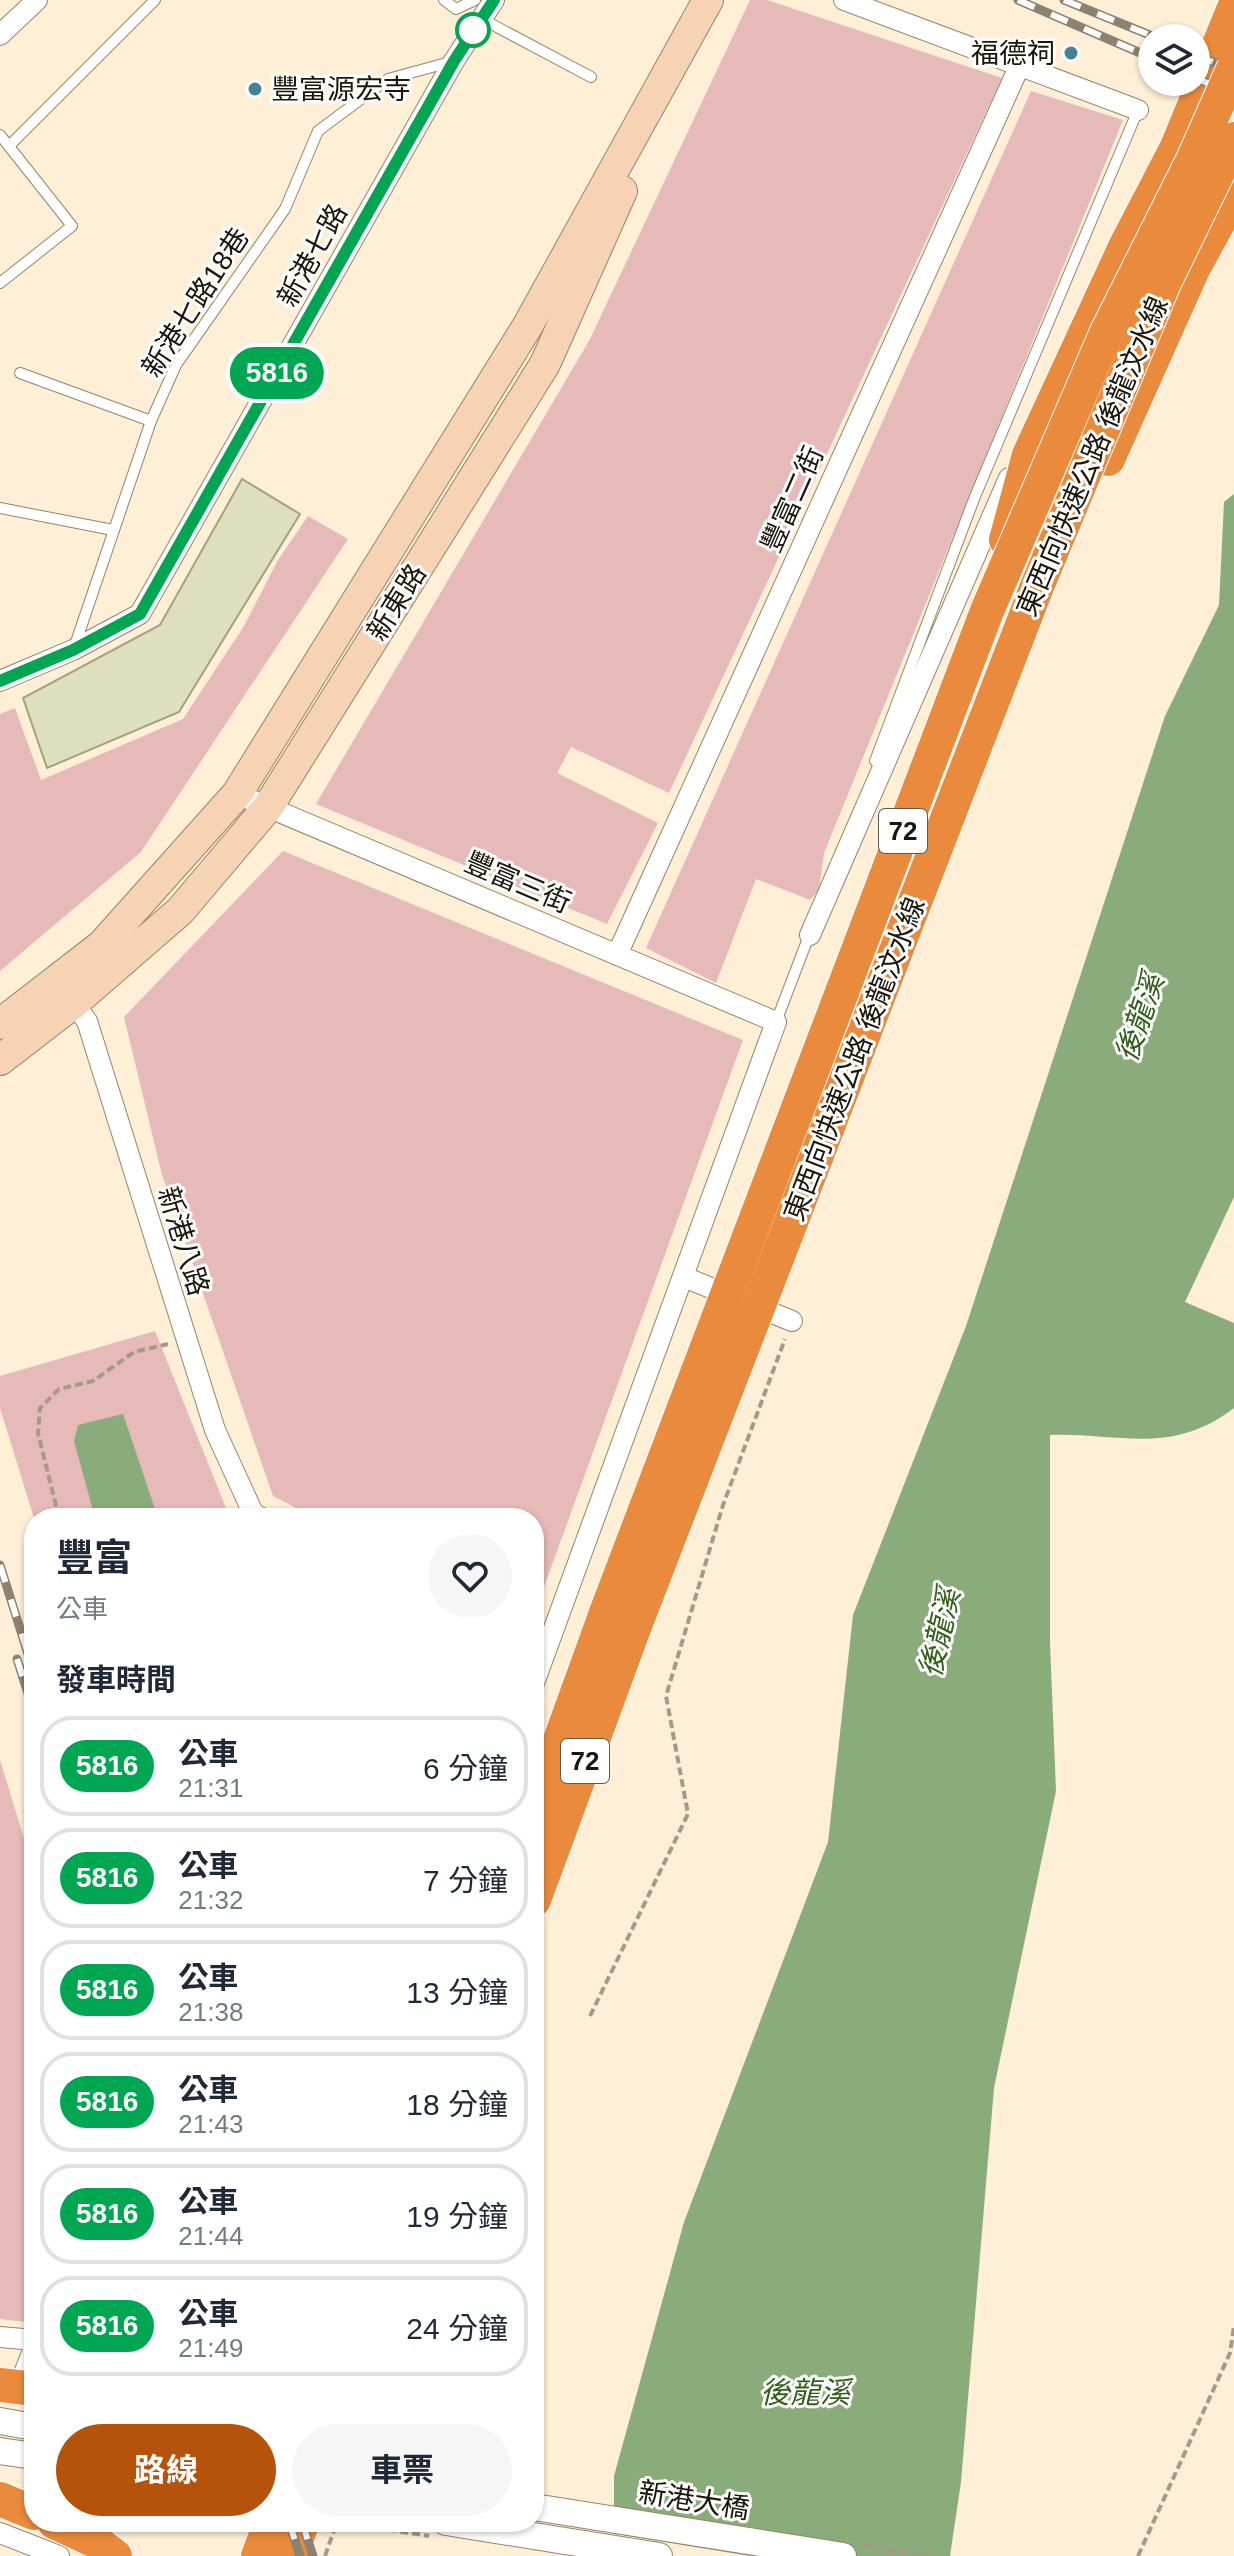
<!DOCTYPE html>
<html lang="zh-TW">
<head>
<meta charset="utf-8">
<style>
	body { margin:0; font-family:Helvetica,"Noto Sans TC",sans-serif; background:#f6f6f7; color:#1f2937; height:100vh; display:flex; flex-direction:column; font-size:30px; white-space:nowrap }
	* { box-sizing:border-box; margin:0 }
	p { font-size:26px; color:#747a83 }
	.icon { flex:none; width:44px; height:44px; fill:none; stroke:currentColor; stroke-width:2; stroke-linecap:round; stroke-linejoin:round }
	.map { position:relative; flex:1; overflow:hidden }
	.sheet { position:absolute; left:24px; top:1508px; width:520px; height:1024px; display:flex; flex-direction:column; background:#fff; border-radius:32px; box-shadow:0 2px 6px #0004 }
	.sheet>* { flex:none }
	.badge { padding:0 16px; border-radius:26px; font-size:28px; line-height:52px }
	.controls { position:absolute; left:1138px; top:24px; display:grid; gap:16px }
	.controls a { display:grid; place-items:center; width:72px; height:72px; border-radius:50%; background:#fff; box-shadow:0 2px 6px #0004; font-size:40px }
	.map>.badge { position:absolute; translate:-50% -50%; box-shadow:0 0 0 4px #fff }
	h2 { padding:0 32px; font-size:30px; line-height:72px }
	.round { display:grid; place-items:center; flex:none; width:84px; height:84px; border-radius:42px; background:#f6f6f7 }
	.overview { display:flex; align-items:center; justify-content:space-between; height:136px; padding:0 32px }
	h1 { font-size:38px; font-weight:700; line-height:60px }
	.cta { display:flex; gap:16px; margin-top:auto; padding:16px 32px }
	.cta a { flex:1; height:92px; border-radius:48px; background:#b45309; color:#fff; font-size:32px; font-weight:700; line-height:92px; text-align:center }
	.cta a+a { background:#f6f6f7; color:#1f2937 }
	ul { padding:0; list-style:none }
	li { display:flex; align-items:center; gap:24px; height:100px; margin:0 16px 12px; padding:0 16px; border:4px solid #e0e1e3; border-radius:32px }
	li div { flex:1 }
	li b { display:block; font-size:30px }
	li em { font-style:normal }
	li .badge { min-width:88px; font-weight:700; text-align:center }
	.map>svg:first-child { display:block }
	.green { fill:#e5bab8 }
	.water { fill:#89ac7a }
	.pier { fill:#ffefd7 }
	.building { fill:#dedfbd; stroke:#a2a282; stroke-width:2 }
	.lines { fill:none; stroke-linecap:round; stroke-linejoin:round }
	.service-casing { stroke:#958468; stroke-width:12 }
	.minor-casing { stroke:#958468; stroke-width:22 }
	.tertiary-casing { stroke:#958468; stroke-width:28 }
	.secondary-casing { stroke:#958468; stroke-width:32 }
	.trunk-casing { stroke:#fff; stroke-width:36 }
	.path { stroke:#a69a87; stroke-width:4; stroke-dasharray:8 4; stroke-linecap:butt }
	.service { stroke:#fff; stroke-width:10 }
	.minor { stroke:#fff; stroke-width:20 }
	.tertiary { stroke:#fff; stroke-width:26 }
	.secondary { stroke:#f7d3b6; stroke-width:30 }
	.trunk { stroke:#ea8a3c; stroke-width:34 }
	.rail-casing { stroke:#8d8271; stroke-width:9 }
	.rail { stroke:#fff; stroke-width:6; stroke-dasharray:18; stroke-linecap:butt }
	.trunk-bridge-casing { stroke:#fff; stroke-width:36; stroke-linecap:butt }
	.trunk-bridge { stroke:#ea8a3c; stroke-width:34 }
	.line-casing { stroke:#fff; stroke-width:18 }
	.line { stroke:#00a651; stroke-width:12 }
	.stop-dot { fill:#fff; stroke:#00a651; stroke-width:4 }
	.poi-dot { fill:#448298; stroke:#fff; stroke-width:3 }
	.labels { text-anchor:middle; stroke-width:6; stroke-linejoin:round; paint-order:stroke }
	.shield { fill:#fff; stroke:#5f5b54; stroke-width:2 }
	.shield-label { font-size:26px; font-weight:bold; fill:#1b150a }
	.poi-label { font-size:28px; fill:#1b150a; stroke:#fff; text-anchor:end }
	.street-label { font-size:28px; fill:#1b150a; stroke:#fff }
	.water-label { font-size:30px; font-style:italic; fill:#325f19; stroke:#fff }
</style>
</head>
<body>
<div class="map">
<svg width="1234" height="2556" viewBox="0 0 1234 2556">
	<rect width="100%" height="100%" fill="#ffefd7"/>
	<g class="green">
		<path d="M 750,0 L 767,0 L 1002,78 L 669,793 L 571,747 L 557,773 L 658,823 L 607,924 L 316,804 L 589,341 Z"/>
		<path d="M 1031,91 L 1123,120 L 824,853 L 819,889 L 810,900 L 756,879 L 716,983 L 646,948 Z"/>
		<path d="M 308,516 L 348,539 L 141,852 L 0,971 L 0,714 L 15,708 L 41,780 L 183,719 L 244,626 L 278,560 Z"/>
		<path d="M 283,851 L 743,1040 L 536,1609 L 534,1518 L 315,1518 L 273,1496 L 162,1175 L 124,1017 Z"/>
		<path d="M 155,1331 L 230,1518 L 34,1518 L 0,1408 L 0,1376 Z"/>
		<path d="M 0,1760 L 34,1871 L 34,2323 L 0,2319 Z"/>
	</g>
	<g class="water">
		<path d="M 1234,494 L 1234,1197 L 1185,1302 L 1234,1323 L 1234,1408 C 1171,1456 1121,1433 1050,1435 L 1050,1643 L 1056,1791 L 994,2088 L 961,2482 L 950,2556 L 614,2556 L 614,2476 L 684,2222 L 828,1842 L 853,1615 L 966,1326 L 1165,716 L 1219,605 L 1224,502 Z"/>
		<path d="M 123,1414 L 158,1518 L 95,1518 L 74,1441 L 78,1425 Z"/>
	</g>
	<path class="pier" d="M 610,2533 L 750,2556 L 610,2556 Z"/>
	<path class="building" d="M 242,479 L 300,514 L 179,712 L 47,768 L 23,698 L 160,625 Z"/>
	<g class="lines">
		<g class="service-casing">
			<g id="service">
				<path d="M 444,0 L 456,9 L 475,0"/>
				<path d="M 480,18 L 591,77"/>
				<path d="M 0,135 L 72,226 L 0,283"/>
				<path d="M 9,146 L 155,0"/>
				<path d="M 20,373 L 151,421"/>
				<path d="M 0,508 L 113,530"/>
				<path d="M 74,648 L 151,421 L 176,365 L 285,209 L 318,131 L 388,79 L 454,61"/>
				<path d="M 875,761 L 974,499 L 1138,110"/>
				<path d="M 776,1022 L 810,933"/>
			</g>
		</g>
		<g class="minor-casing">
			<g id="minor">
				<path d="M 844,0 L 1138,110"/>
				<path d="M 0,35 L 37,0"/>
				<path d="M 0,681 L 73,650 L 140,614 L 454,61 L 494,0"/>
				<path d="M 237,794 L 776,1022 L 534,1683"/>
				<path d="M 810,935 L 1009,478"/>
				<path d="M 617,955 L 1019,67"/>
				<path d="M 66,993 L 87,1021 L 215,1430 L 253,1513 L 262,1518"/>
				<path d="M 684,1277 L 792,1321"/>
				<path d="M 0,2337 L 34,2340"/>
				<path d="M 21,2381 L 34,2348"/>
				<path d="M 0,2533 L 59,2556"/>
			</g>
		</g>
		<g class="tertiary-casing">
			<g id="tertiary">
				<path d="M 0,2421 L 34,2427"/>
				<path d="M 0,2451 L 34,2456"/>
				<path d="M 534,2507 L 843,2556"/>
				<path d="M 446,2522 L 659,2556"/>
			</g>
		</g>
		<g class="secondary-casing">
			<g id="secondary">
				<path d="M 0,1024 L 102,945 L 237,794 L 527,327 L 708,0"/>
				<path d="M 0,1060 L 74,1003 L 180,911 L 268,807 L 545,364 L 622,191"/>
			</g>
		</g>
		<g class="trunk-casing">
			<g id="trunk">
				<path d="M 1108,459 L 1193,269 L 1234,194"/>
				<path d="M 1006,540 L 1029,455 L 1126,245 L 1177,147 L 1234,8"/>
				<path d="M 534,1812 L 607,1610"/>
				<path d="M 534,1900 L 636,1623"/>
				<path d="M 0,2385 L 34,2389"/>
				<path d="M 0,2499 L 34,2513"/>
				<path d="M 54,2522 L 95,2541 L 115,2556"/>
				<path d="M 258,2556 L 271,2522"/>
				<path d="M 290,2556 L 303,2522"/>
			</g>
		</g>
		<g class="path">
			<path d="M 59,1518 L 38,1433 L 40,1408 L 59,1389 L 93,1381 L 134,1352 L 168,1344"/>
			<path d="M 590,2016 L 688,1814 L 666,1696 L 723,1505 L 785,1339"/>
			<path d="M 341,2522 L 429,2536"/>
			<path d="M 863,2545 L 932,2556"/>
			<path d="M 325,2556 L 337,2522"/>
			<path d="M 1138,2556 L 1230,2353 L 1234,2326"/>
		</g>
		<use href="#service" class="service"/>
		<use href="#minor" class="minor"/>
		<use href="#tertiary" class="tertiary"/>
		<use href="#secondary" class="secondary"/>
		<use href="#trunk" class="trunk"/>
		<g class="rail-casing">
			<g id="rail">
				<path d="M 1018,0 L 1152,58"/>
				<path d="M 1064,0 L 1157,38"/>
				<path d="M 1196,55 L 1234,71"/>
				<path d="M 1196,78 L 1234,95"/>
				<path d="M 0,1565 L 34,1673"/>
				<path d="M 17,1659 L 34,1712"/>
				<path d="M 289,2522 L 300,2556"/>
				<path d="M 302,2522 L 313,2556"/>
			</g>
		</g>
		<use href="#rail" class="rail"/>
		<g class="trunk-bridge-casing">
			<g id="trunk-bridge">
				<path d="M 607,1610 L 987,611 L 1106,334 L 1193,160 L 1234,67"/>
				<path d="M 636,1623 L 1036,589 L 1164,283 L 1234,139"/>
			</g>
		</g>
		<use href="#trunk-bridge" class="trunk-bridge"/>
	</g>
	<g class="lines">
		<g class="line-casing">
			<path id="line" d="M 0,681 L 73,650 L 140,614 L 454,61 L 494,0"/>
		</g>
		<use href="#line" class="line"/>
	</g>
	<circle class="stop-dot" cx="473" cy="30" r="16"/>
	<g class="poi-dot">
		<circle cx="1071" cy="53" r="8"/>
		<circle cx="255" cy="89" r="8"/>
	</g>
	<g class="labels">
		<g class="shield">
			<rect x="879" y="809" width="48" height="44" rx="6"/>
			<rect x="561" y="1739" width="48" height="44" rx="6"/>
		</g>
		<g class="shield-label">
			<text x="903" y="840">72</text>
			<text x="585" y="1770">72</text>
		</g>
		<g class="poi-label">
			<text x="1055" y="63">福德祠</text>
			<text x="271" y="99" text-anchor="start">豐富源宏寺</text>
		</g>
		<g class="street-label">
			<text transform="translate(312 255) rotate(-61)" y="10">新港七路</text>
			<text transform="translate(195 302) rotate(-57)" y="10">新港七路18巷</text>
			<text transform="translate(1092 456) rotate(-67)" y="10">東西向快速公路 後龍汶水線</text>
			<text transform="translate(792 499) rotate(-66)" y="10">豐富二街</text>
			<text transform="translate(396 602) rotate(-58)" y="10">新東路</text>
			<text transform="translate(518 882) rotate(23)" y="10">豐富三街</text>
			<text transform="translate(854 1059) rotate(-69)" y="10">東西向快速公路 後龍汶水線</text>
			<text transform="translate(184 1241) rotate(73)" y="10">新港八路</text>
			<text transform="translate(694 2500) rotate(9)" y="10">新港大橋</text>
		</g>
		<g class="water-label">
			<text transform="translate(1140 1018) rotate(-71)" y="10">後龍溪</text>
			<text transform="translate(940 1633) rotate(-77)" y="10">後龍溪</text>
			<text x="805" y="2403">後龍溪</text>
		</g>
	</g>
</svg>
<div class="controls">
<a><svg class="icon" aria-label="layers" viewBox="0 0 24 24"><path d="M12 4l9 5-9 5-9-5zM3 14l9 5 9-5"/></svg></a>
</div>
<b class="badge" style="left:277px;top:373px;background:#00a651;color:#fff">5816</b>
<section class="sheet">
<div class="overview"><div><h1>豐富</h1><p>公車</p></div><a class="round"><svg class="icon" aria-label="heart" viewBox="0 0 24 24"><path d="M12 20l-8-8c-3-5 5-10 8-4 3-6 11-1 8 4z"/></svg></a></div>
<h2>發車時間</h2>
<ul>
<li><span class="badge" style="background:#00a651;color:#fff">5816</span><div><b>公車</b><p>21:31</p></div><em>6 分鐘</em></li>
<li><span class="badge" style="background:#00a651;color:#fff">5816</span><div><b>公車</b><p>21:32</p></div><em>7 分鐘</em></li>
<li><span class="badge" style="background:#00a651;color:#fff">5816</span><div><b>公車</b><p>21:38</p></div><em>13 分鐘</em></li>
<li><span class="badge" style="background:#00a651;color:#fff">5816</span><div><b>公車</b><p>21:43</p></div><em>18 分鐘</em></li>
<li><span class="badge" style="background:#00a651;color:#fff">5816</span><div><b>公車</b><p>21:44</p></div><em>19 分鐘</em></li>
<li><span class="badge" style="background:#00a651;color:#fff">5816</span><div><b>公車</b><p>21:49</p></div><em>24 分鐘</em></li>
</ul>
<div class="cta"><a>路線</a><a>車票</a></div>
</section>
</div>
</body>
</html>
